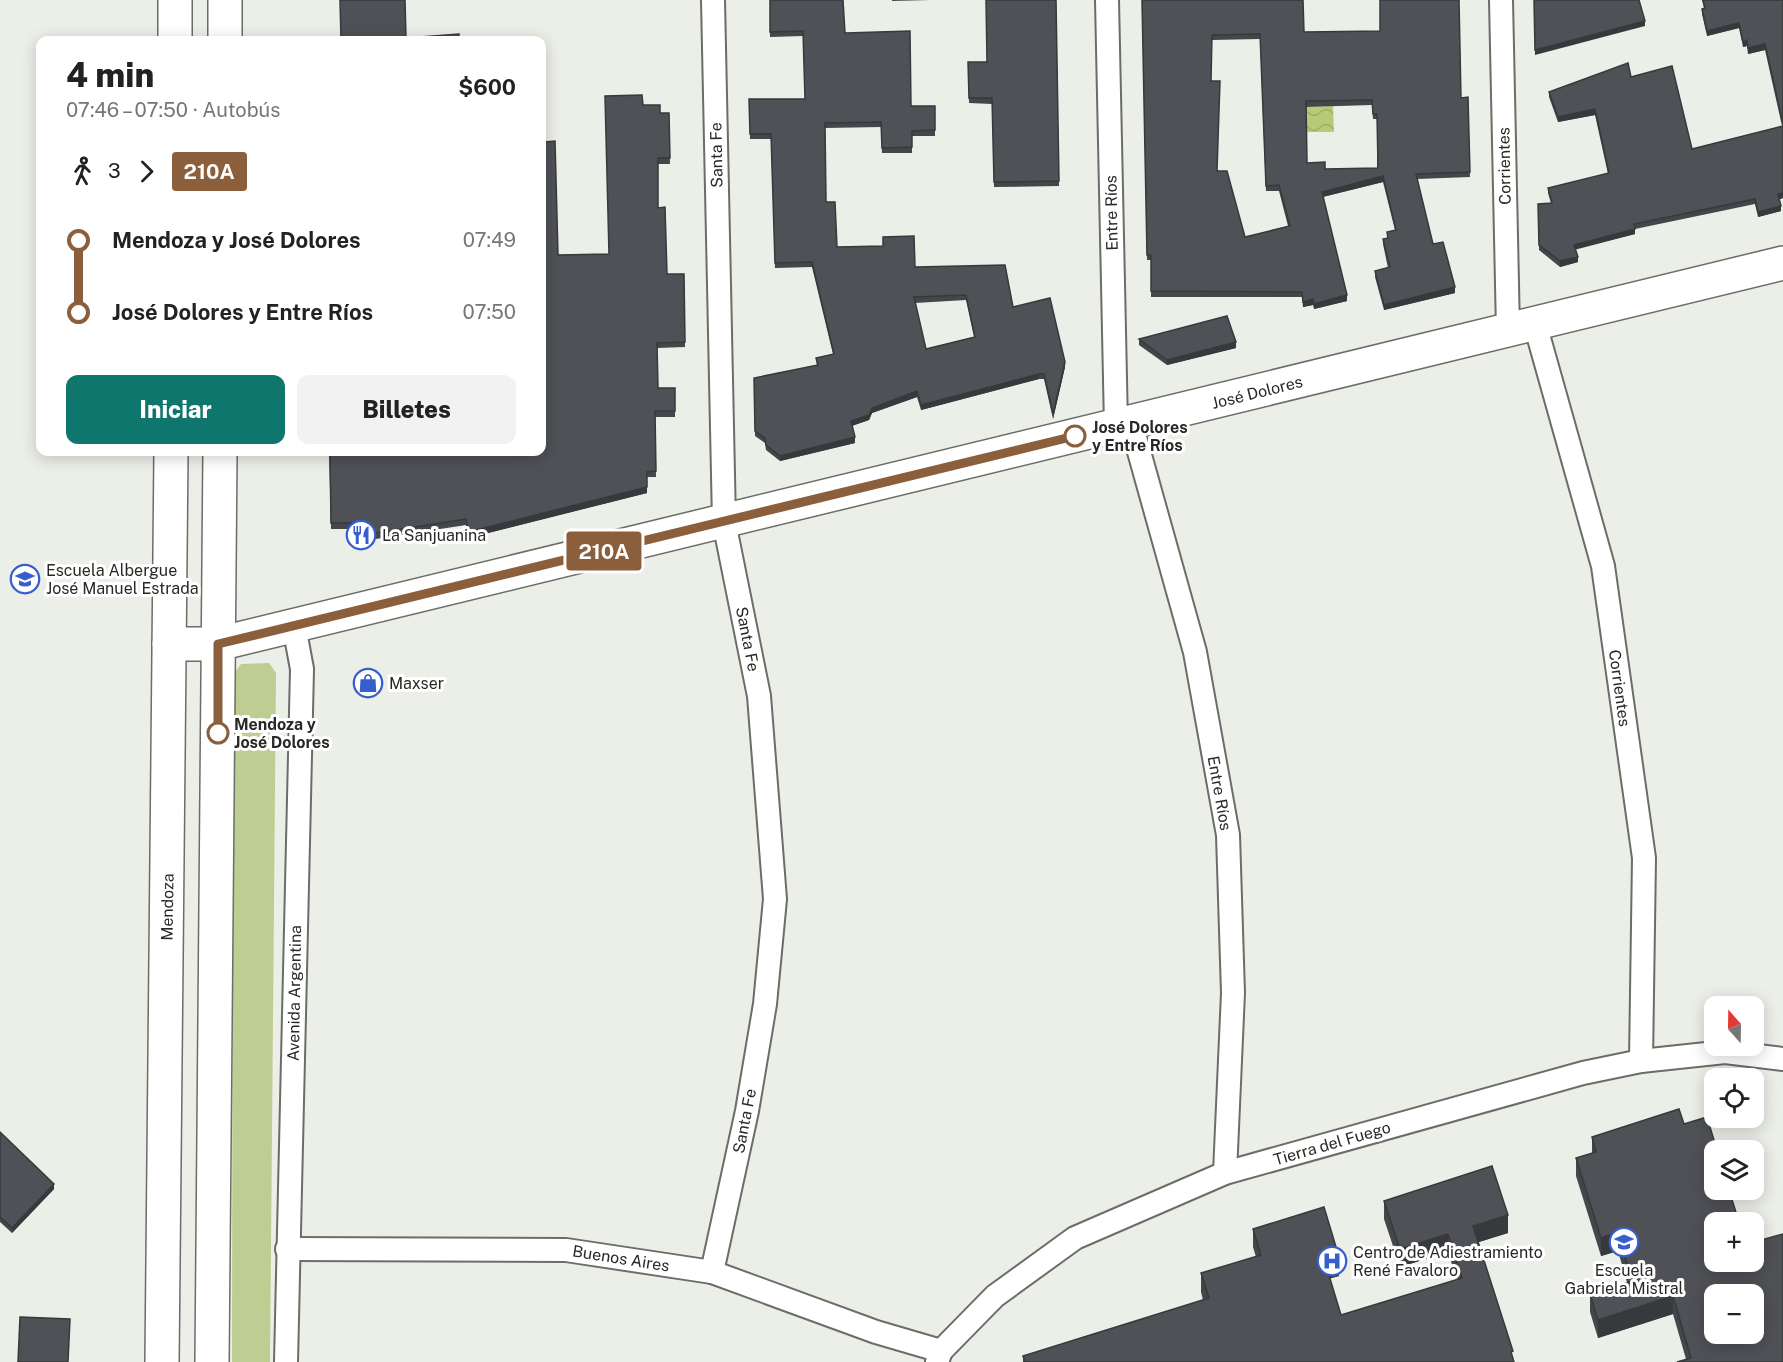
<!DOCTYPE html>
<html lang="es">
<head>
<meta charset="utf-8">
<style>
	body { margin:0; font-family:"Public Sans",sans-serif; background:#f2f2f2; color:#222; height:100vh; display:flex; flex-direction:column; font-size:22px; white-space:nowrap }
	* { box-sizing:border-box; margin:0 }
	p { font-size:20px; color:#767676 }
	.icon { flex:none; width:33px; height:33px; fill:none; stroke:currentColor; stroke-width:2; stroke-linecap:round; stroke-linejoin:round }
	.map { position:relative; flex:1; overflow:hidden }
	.drawer { position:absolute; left:36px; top:36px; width:510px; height:420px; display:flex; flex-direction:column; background:#fff; border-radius:12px; box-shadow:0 3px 15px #0003 }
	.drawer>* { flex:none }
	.badge { padding:0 12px; border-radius:4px; font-size:21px; line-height:39px }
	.needle { width:39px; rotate:340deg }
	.buttons { position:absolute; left:1704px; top:996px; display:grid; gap:12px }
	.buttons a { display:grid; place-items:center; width:60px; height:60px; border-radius:12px; background:#fff; box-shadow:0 3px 15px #0003; font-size:30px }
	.map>.badge { position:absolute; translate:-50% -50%; box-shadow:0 0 0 3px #fff }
	.legs { display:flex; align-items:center; gap:9px; height:66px; padding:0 30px; font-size:20px }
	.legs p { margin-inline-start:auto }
	.headline { display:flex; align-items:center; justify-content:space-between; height:102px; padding:0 30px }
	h1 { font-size:33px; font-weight:800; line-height:45px }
	.button { display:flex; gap:12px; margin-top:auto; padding:12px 30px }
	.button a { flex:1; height:69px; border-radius:12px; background:#0f766e; color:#fff; font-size:24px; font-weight:800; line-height:69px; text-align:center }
	.button a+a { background:#f2f2f2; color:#222 }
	ul { padding:0 30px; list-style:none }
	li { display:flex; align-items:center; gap:21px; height:72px; font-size:22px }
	li i { display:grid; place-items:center; width:9px; height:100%; margin:0 8px; background:currentColor }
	li i::after { content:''; width:15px; height:15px; margin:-8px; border:4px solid; border-radius:50%; background:#fff }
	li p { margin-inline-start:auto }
	li:first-child i { background:linear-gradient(#0000 50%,currentColor 0) }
	li:last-child i { background:linear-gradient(currentColor 50%,#0000 0) }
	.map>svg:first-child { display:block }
	.green { fill:#becd92 }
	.water { fill:url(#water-waves) }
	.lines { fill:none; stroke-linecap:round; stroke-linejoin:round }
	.street-casing { stroke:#6b6d67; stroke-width:26 }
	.secondary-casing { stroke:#6b6d67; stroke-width:36 }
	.primary-casing { stroke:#6b6d67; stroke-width:36 }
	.street { stroke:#fff; stroke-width:22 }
	.secondary { stroke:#fff; stroke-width:33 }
	.primary { stroke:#fff; stroke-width:33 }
	.wall { fill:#44464a; fill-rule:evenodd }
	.shaded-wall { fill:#37393c }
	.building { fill:#4f5156; stroke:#37393c; stroke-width:1.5; fill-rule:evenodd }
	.line-1-casing { stroke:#fff; stroke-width:14 }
	.line-1 { stroke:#8b5e3c; stroke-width:9 }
	.stop-1-dot { fill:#fff; stroke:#8b5e3c; stroke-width:3 }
	.labels { text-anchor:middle; stroke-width:6; stroke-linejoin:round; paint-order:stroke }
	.street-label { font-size:16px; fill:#282926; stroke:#fff }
	.stop-label { font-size:16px; font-weight:bold; fill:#282926; stroke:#fff; text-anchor:start }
	.poi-label { font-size:16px; fill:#282926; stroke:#fff; text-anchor:start }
</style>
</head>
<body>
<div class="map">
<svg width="1783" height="1362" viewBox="0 0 1783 1362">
	<defs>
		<pattern id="water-waves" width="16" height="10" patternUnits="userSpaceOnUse" patternTransform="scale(1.5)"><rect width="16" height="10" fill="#b7cb77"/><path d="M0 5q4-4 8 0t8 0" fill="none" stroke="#9dae67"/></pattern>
	</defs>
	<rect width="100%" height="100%" fill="#eceee8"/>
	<path class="green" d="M 269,663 L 276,673 L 270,1362 L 232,1362 L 233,675 L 241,664 Z"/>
	<path class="water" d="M 1333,106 L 1334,132 L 1306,132 L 1306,107 Z"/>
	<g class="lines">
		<g class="street-casing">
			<g id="street">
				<path d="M 1107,0 L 1116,426"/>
				<path d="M 1501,0 L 1508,331"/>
				<path d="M 1535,324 L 1603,566 L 1644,858 L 1641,1061"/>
				<path d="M 1131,423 L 1195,652 L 1228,835 L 1233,993 L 1225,1173"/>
				<path d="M 287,1249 L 566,1250 L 712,1272 L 876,1332 L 941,1351"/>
				<path d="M 712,1272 L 747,1111 L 765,1004 L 775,899 L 759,696 L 724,522 L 713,0"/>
				<path d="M 286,1362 L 302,669 L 294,626"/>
				<path d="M 937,1362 L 941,1351 L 995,1296 L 1075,1238 L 1225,1173 L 1583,1073 L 1641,1061 L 1725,1052 L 1783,1059"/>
			</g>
		</g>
		<g class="secondary-casing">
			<path id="secondary" d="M 169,644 L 218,644 L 1783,263"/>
		</g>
		<g class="primary-casing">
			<g id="primary">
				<path d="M 175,40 L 175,0"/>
				<path d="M 225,40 L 225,0"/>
				<path d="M 162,1362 L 171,452"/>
				<path d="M 212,1362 L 220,452"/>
			</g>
		</g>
		<use href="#street" class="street"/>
		<use href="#secondary" class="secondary"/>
		<use href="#primary" class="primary"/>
	</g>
	<g class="wall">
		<path d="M 770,0 L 845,33 L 911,106 L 935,106 L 935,136 L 912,136 L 912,153 L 882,153 L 881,127 L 825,128 L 826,202 L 837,247 L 915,267 L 1013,307 L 1065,367 L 1053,419 L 1044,379 L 1039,379 L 921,410 L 917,397 L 872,413 L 869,420 L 852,426 L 855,443 L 780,461 L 766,450 L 765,443 L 755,436 L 754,378 L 817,366 L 816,358 L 833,354 L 812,267 L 775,268 L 771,139 L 750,139 L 749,99 L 805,99 L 803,36 L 770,37 ZM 966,300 L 974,337 L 926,349 L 915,303 Z"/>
		<path d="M 892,0 L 930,0 L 892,1 Z"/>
		<path d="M 1056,0 L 1059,186 L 994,187 L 992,104 L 969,103 L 968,62 L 987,62 Z"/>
		<path d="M 1142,0 L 1304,32 L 1461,98 L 1468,97 L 1470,177 L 1417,179 L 1433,244 L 1455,293 L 1384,310 L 1375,277 L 1375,271 L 1388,268 L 1383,244 L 1383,239 L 1387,238 L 1387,232 L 1395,230 L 1383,182 L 1323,197 L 1347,301 L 1314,309 L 1313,305 L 1303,307 L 1302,297 L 1151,297 L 1151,260 L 1147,260 ZM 1260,39 L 1266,191 L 1279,191 L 1288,226 L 1245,237 L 1217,171 L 1211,81 L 1212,40 ZM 1372,105 L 1373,119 L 1377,119 L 1377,168 L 1325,169 L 1307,163 L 1306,107 Z"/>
		<path d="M 1702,0 L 1783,0 L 1783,198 L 1779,199 L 1781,211 L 1758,217 L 1755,204 L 1635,229 L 1635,234 L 1575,249 L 1578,262 L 1560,267 L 1539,250 L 1538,204 L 1551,203 L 1548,193 L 1548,188 L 1608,174 L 1595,115 L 1558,122 L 1549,97 L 1549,92 L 1631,77 L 1692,149 L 1782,126 L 1765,50 L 1748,54 L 1747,46 L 1743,47 L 1739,28 L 1707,36 L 1702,14 L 1702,9 L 1704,8 Z"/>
		<path d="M 643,105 L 660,113 L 669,113 L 670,164 L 658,164 L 658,208 L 667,274 L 684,274 L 685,347 L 657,348 L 658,388 L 675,388 L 675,417 L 655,417 L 656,477 L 647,477 L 647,493 L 468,538 L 466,525 L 369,540 L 355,529 L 331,529 L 329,452 L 542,452 L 544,142 L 558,255 L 609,254 Z"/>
		<path d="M 1139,339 L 1236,348 L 1167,365 L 1139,345 Z"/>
		<path d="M 0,1132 L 54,1189 L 12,1233 L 0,1222 Z"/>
		<path d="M 1592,1137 L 1714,1262 L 1783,1362 L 1686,1359 L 1673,1314 L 1598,1338 L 1590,1312 L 1590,1294 L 1627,1282 L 1618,1251 L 1601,1256 L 1576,1176 L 1576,1158 L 1592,1153 Z"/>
		<path d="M 1384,1201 L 1508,1233 L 1478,1242 L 1514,1362 L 1023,1362 L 1023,1356 L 1203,1300 L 1201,1292 L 1201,1273 L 1256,1257 L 1253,1247 L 1253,1229 L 1339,1276 L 1330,1278 L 1341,1315 L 1457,1280 L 1448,1252 L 1400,1267 L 1384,1219 Z"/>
	</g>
	<g class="shaded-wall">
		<path d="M 1645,21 L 1645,26 L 1535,55 L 1535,50 Z"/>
		<path d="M 1739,23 L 1739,28 L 1707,36 L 1707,31 Z"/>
		<path d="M 1747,40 L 1747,46 L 1743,47 L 1743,42 Z"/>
		<path d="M 1765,44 L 1765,50 L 1748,54 L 1748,48 Z"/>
		<path d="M 1595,109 L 1595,115 L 1558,122 L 1558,117 Z"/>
		<path d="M 1383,176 L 1383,182 L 1322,197 L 1322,192 Z"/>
		<path d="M 1783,193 L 1783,198 L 1778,200 L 1778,194 Z"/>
		<path d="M 1781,206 L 1781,211 L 1758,217 L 1758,212 Z"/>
		<path d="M 1635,229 L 1635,234 L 1574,250 L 1574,245 Z"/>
		<path d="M 1578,257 L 1578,262 L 1560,267 L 1560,261 Z"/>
		<path d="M 1455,287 L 1455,293 L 1384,310 L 1384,305 Z"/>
		<path d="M 1347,295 L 1347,301 L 1314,309 L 1314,304 Z"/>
		<path d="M 1313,299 L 1313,305 L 1303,307 L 1303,302 Z"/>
		<path d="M 1236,342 L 1236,348 L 1167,365 L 1167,360 Z"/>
		<path d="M 1065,362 L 1065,367 L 1053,419 L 1053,414 Z"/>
		<path d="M 1039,374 L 1039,379 L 921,410 L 921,405 Z"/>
		<path d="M 917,391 L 917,397 L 872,413 L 869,420 L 851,426 L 851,421 L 872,408 Z"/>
		<path d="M 855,437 L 855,443 L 780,461 L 780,456 Z"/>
		<path d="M 647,487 L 647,493 L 468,538 L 468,532 Z"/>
		<path d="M 54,1184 L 54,1189 L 12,1233 L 12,1228 Z"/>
		<path d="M 1508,1215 L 1508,1233 L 1473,1244 L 1473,1226 Z"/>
		<path d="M 1618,1232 L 1618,1251 L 1601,1256 L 1601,1238 Z"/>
		<path d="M 1448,1234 L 1448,1252 L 1400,1267 L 1400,1249 Z"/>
		<path d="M 1339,1257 L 1339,1276 L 1325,1280 L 1325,1262 Z"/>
		<path d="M 1673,1296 L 1673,1314 L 1598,1338 L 1598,1320 Z"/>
	</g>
	<g class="building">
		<path d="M 340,0 L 405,0 L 406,38 L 459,34 L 459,40 L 341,40 Z"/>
		<path d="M 770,0 L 843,0 L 845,33 L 910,31 L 911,106 L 935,106 L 935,130 L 912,131 L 912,147 L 882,148 L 881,122 L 825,123 L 826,202 L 835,202 L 837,247 L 883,246 L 883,237 L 914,236 L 915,267 L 1005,265 L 1013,307 L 1050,298 L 1065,362 L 1053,414 L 1044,374 L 1039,374 L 921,405 L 917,391 L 872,408 L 869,415 L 851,421 L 855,437 L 780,456 L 766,445 L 765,438 L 755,431 L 754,378 L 818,365 L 816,358 L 834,354 L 812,262 L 775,263 L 771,134 L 750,134 L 749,99 L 805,99 L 803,31 L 770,32 ZM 966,295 L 975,337 L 926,349 L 914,297 Z"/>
		<path d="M 986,0 L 1056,0 L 1059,181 L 994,182 L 992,98 L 969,98 L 968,62 L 987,62 Z"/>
		<path d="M 1142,0 L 1303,0 L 1304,32 L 1380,31 L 1380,0 L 1459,0 L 1461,98 L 1468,97 L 1470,172 L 1416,174 L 1433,244 L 1443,242 L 1455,287 L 1384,305 L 1375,271 L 1390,267 L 1383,239 L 1388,238 L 1387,232 L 1396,230 L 1383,176 L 1322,192 L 1347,295 L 1314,304 L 1313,299 L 1303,302 L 1302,292 L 1151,291 L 1151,255 L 1147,255 ZM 1260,34 L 1266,186 L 1279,185 L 1290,226 L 1245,237 L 1227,171 L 1217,171 L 1220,81 L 1211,81 L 1212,35 ZM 1372,100 L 1373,114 L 1377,114 L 1378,168 L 1325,169 L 1325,162 L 1307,163 L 1306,101 Z"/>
		<path d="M 1534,0 L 1639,0 L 1645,21 L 1535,50 Z"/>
		<path d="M 1703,0 L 1783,0 L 1783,124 L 1765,44 L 1748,48 L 1747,40 L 1743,42 L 1739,23 L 1707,31 L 1702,9 L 1705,8 Z"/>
		<path d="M 1628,63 L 1631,77 L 1672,66 L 1692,149 L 1783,126 L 1783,193 L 1778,194 L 1781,206 L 1758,212 L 1755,199 L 1634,224 L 1635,229 L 1574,245 L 1578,257 L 1560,261 L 1539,245 L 1538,204 L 1552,203 L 1548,188 L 1609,173 L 1595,109 L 1558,117 L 1549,92 Z"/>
		<path d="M 642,95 L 643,105 L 660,105 L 660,113 L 669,113 L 670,158 L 658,158 L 658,208 L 665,207 L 667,274 L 684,274 L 685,342 L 657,343 L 658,388 L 675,388 L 675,411 L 655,411 L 656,471 L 647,472 L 647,487 L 468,532 L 466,519 L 369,534 L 355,523 L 331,523 L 330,452 L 542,452 L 542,127 L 544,127 L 544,142 L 555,141 L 558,255 L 609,254 L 605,96 Z"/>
		<path d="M 1227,316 L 1236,342 L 1167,360 L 1139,339 Z"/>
		<path d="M 1679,1109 L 1684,1124 L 1707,1117 L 1717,1150 L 1714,1150 L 1714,1190 L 1729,1190 L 1739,1222 L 1714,1222 L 1714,1262 L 1754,1262 L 1754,1242 L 1783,1234 L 1783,1362 L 1677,1362 L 1691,1358 L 1673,1296 L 1598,1320 L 1590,1294 L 1632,1281 L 1618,1232 L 1601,1238 L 1576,1158 L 1596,1152 L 1592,1137 ZM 1714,1294 L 1754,1294 L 1754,1334 L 1714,1334 Z"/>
		<path d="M 0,1132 L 54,1184 L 12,1228 L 0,1217 Z"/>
		<path d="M 1492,1166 L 1508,1215 L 1473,1226 L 1513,1351 L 1511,1352 L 1514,1362 L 1025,1362 L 1023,1356 L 1209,1298 L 1201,1273 L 1261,1255 L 1253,1229 L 1324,1207 L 1339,1257 L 1325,1262 L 1341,1315 L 1462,1278 L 1448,1234 L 1400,1249 L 1384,1201 Z"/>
		<path d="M 20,1317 L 70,1319 L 68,1362 L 18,1362 Z"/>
	</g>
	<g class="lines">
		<g class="line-1-casing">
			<path id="line-1" d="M 218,733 L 218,644 L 1075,436"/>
		</g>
		<use href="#line-1" class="line-1"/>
	</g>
	<defs>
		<g id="restaurant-ring" transform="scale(1.5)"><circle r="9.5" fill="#fff" stroke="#375ece" stroke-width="1.5"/><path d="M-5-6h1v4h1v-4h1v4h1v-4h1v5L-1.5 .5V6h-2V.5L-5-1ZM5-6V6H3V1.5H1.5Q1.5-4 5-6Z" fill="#375ece"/></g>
		<g id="school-ring" transform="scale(1.5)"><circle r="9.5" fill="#fff" stroke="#375ece" stroke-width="1.5"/><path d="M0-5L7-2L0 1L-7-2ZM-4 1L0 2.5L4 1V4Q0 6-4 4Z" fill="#375ece"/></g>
		<g id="shop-ring" transform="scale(1.5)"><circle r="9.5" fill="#fff" stroke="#375ece" stroke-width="1.5"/><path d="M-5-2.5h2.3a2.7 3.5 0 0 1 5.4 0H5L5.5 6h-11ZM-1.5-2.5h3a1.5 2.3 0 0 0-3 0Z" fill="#375ece"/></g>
		<g id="hospital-ring" transform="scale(1.5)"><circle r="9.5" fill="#fff" stroke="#375ece" stroke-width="1.5"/><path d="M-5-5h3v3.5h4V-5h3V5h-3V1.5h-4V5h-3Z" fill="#375ece"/></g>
	</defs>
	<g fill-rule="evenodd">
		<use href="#restaurant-ring" x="361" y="535"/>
		<use href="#school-ring" x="25" y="579"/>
		<use href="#shop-ring" x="368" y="683"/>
		<use href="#school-ring" x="1624" y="1242"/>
		<use href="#hospital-ring" x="1332" y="1261"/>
	</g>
	<g class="stop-1-dot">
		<circle cx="1075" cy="436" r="10"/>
		<circle cx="218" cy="733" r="10"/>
	</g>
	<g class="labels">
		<g class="street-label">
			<text transform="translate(716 155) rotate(-91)" y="6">Santa Fe</text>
			<text transform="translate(1504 166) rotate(-91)" y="6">Corrientes</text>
			<text transform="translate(1111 213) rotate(-91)" y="6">Entre Ríos</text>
			<text transform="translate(1257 392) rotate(-14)" y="6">José Dolores</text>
			<text transform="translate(748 639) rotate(79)" y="6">Santa Fe</text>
			<text transform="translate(1620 688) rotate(82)" y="6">Corrientes</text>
			<text transform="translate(1220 793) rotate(80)" y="6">Entre Ríos</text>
			<text transform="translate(167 907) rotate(-89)" y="6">Mendoza</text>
			<text transform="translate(294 993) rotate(-89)" y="6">Avenida Argentina</text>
			<text transform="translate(744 1121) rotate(-79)" y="6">Santa Fe</text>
			<text transform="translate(1332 1143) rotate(-16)" y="6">Tierra del Fuego</text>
			<text transform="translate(621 1258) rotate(9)" y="6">Buenos Aires</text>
		</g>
		<g class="stop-label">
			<text x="1092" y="433">José Dolores<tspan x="1092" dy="18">y Entre Ríos</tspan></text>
			<text x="234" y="730">Mendoza y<tspan x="234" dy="18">José Dolores</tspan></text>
		</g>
		<g class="poi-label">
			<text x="382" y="541">La Sanjuanina</text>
			<text x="46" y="576">Escuela Albergue<tspan x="46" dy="18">José Manuel Estrada</tspan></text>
			<text x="389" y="689">Maxser</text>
			<text x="1353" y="1258">Centro de Adiestramiento<tspan x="1353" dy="18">René Favaloro</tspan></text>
			<text x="1624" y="1276" text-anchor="middle">Escuela<tspan x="1624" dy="18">Gabriela Mistral</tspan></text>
		</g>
	</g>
</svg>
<div class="buttons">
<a><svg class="needle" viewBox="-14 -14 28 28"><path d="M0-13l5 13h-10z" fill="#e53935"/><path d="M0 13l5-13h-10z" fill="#767676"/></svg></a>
<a><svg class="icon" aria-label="locate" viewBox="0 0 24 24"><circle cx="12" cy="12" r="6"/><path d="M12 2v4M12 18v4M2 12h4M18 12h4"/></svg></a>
<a><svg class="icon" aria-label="layers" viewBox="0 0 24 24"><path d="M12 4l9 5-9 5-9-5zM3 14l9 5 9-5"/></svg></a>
<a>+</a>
<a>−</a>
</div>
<b class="badge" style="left:604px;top:551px;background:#8b5e3c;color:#fff">210A</b>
<section class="drawer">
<div class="headline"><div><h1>4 min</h1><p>07:46 – 07:50 · Autobús</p></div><b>$600</b></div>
<div class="legs"><svg class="icon" aria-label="walk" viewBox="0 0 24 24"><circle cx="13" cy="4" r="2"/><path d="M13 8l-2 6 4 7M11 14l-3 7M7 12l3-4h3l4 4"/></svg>3<svg class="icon" aria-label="forward" viewBox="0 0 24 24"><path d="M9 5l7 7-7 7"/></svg><b class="badge" style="background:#8b5e3c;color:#fff">210A</b></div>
<ul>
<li><i style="color:#8b5e3c"></i><b>Mendoza y José Dolores</b><p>07:49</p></li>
<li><i style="color:#8b5e3c"></i><b>José Dolores y Entre Ríos</b><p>07:50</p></li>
</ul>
<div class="button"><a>Iniciar</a><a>Billetes</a></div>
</section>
</div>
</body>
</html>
